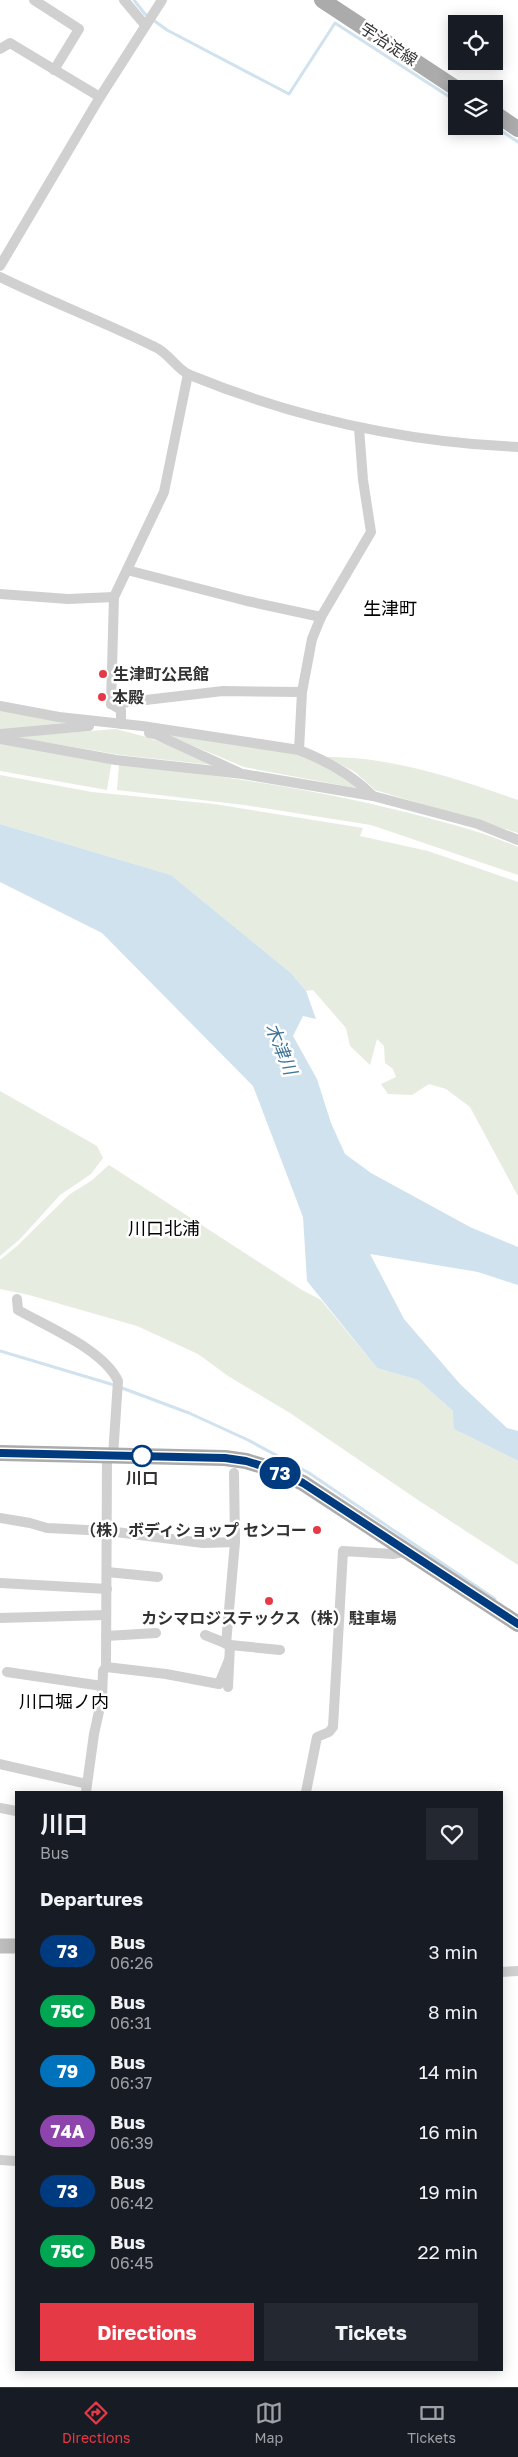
<!DOCTYPE html>
<html lang="en">
<head>
<meta charset="utf-8">
<style>
	body { margin:0; font-family:"Golos Text","Noto Sans JP",sans-serif; background:#242831; color:#f1f3f6; height:100vh; display:flex; flex-direction:column; font-size:19px; white-space:nowrap }
	* { box-sizing:border-box; margin:0 }
	p { font-size:16px; color:#9ea1a6 }
	.icon { flex:none; width:28px; height:28px; fill:none; stroke:currentColor; stroke-width:2; stroke-linecap:round; stroke-linejoin:round }
	.map { position:relative; flex:1; overflow:hidden }
	.side { position:absolute; left:15px; top:1791px; width:488px; height:580px; display:flex; flex-direction:column; background:#171b24; border-radius:0px; box-shadow:0 2px 12px #0003 }
	.side>* { flex:none }
	.badge { padding:0 10px; border-radius:16px; font-size:18px; line-height:32px }
	.tools { position:absolute; left:448px; top:15px; display:grid; gap:10px }
	.tools a { display:grid; place-items:center; width:55px; height:55px; border-radius:0px; background:#171b24; box-shadow:0 2px 12px #0003; font-size:25px }
	.map>.badge { position:absolute; translate:-50% -50%; box-shadow:0 0 0 2px #fff }
	h2 { padding:0 25px; font-size:19px; line-height:45px }
	.round { display:grid; place-items:center; flex:none; width:52px; height:52px; border-radius:0px; background:#242831 }
	.headline { display:flex; align-items:center; justify-content:space-between; height:85px; padding:0 25px }
	h1 { font-size:24px; font-weight:700; line-height:38px }
	.button { display:flex; gap:10px; margin-top:auto; padding:10px 25px }
	.button a { flex:1; height:58px; border-radius:0px; background:#e63946; color:#fff; font-size:20px; font-weight:700; line-height:58px; text-align:center }
	.button a+a { background:#242831; color:#f1f3f6 }
	ul { padding:0; list-style:none }
	li { display:flex; align-items:center; gap:15px; height:60px; padding:0 25px }
	li div { flex:1 }
	li b { display:block; font-size:19px }
	li em { font-style:normal }
	li .badge { min-width:55px; font-weight:700; text-align:center }
	.menu { display:flex; justify-content:space-around; align-items:center; height:70px; border-top:1px solid #363941; background:#171b24; font-size:14px; color:#9ea1a6 }
	.menu a { display:grid; justify-items:center; gap:2px }
	.menu .on { color:#e63946 }
	.map>svg:first-child { display:block }
	.green { fill:#e6ecdf }
	.water { fill:#cfe2ee }
	.lines { fill:none; stroke-linecap:round; stroke-linejoin:round }
	.stream { stroke:#cfe2ee; stroke-width:3 }
	.street { stroke:#d0d0d0; stroke-width:10 }
	.secondary { stroke:#bdbdbd; stroke-width:15 }
	.primary { stroke:#ababab; stroke-width:16 }
	.line-casing { stroke:#fff; stroke-width:11 }
	.line { stroke:#003b80; stroke-width:8 }
	.poi-dot { fill:#e63946; stroke:#fff; stroke-width:2 }
	.stop-dot { fill:#fff; stroke:#003b80; stroke-width:2.5 }
	.labels { text-anchor:middle; stroke-width:5; stroke-linejoin:round; paint-order:stroke }
	.street-label { font-size:16px; fill:#333; stroke:#fff }
	.poi-label { font-size:16px; font-weight:bold; fill:#333; stroke:#fff; text-anchor:start }
	.stop-label { font-size:16px; font-weight:bold; fill:#333; stroke:#fff }
	.neighbourhood-label { font-size:18px; fill:#000; stroke:#fff }
	.water-label { font-size:18px; font-style:italic; fill:#3f7597; stroke:#fff }
</style>
</head>
<body>
<div class="map">
<svg width="518" height="2387" viewBox="0 0 518 2387">
	<rect width="100%" height="100%" fill="#fff"/>
	<g class="green">
		<path d="M 0,709 L 79,723 L 0,730 Z"/>
		<path d="M 116,729 L 146,737 L 231,767 L 121,755 L 14,737 Z"/>
		<path d="M 160,732 L 298,753 L 317,761 L 361,789 L 244,767 Z"/>
		<path d="M 0,742 L 112,760 L 107,790 L 0,771 Z"/>
		<path d="M 326,757 C 394,757 454,778 518,800 L 518,833 L 375,790 L 355,772 Z"/>
		<path d="M 119,764 C 216,775 311,788 405,812 C 444,822 481,831 518,847 L 518,875 L 371,825 L 244,805 L 117,790 Z"/>
		<path d="M 0,775 L 92,792 L 214,804 L 363,828 L 360,836 L 428,851 L 518,882 L 518,1196 L 470,1107 L 446,1089 L 429,1084 L 412,1095 L 388,1094 L 381,1084 L 396,1077 L 393,1069 L 385,1063 L 384,1046 L 377,1039 L 370,1065 L 350,1046 L 346,1028 L 313,990 L 306,991 L 291,973 L 171,875 L 0,824 Z"/>
		<path d="M 0,1091 L 97,1146 L 103,1158 L 91,1174 L 60,1195 L 20,1239 L 0,1256 Z"/>
		<path d="M 109,1165 L 302,1290 L 321,1300 L 377,1368 L 418,1380 L 453,1411 L 462,1433 L 518,1461 L 518,1565 L 415,1498 L 290,1413 L 228,1376 L 198,1354 L 137,1326 L 29,1295 L 0,1289 L 0,1260 L 17,1246 L 70,1194 L 91,1181 Z"/>
	</g>
	<path class="water" d="M 0,824 L 171,875 L 291,973 L 306,991 L 316,1019 L 303,1016 L 293,1036 L 317,1079 L 331,1123 L 345,1154 L 371,1173 L 470,1227 L 518,1247 L 518,1285 L 478,1272 L 370,1254 L 404,1319 L 460,1384 L 507,1428 L 518,1431 L 518,1461 L 454,1429 L 453,1411 L 418,1380 L 377,1368 L 307,1281 L 303,1217 L 253,1086 L 102,933 L 0,882 Z"/>
	<g class="lines">
		<g class="stream">
			<path d="M 134,0 L 145,14 L 167,30 L 289,94 L 335,23 L 456,101"/>
			<path d="M 494,126 L 518,142"/>
			<path d="M 0,1351 L 114,1385 L 189,1413 L 248,1440 L 309,1473 L 495,1599"/>
		</g>
		<g class="street">
			<path d="M 34,0 L 79,29 L 54,70"/>
			<path d="M 124,0 L 145,25"/>
			<path d="M 0,49 L 10,43 L 100,97"/>
			<path d="M 0,266 L 100,97 L 162,0"/>
			<path d="M 0,277 C 51,302 104,322 155,347 C 169,353 177,370 190,375 C 295,418 406,442 518,447"/>
			<path d="M 127,570 L 247,601 L 321,617"/>
			<path d="M 0,594 L 68,599 L 114,597"/>
			<path d="M 111,704 L 114,597 L 164,492 L 188,374"/>
			<path d="M 111,704 L 223,691 L 302,692"/>
			<path d="M 111,704 L 121,710 L 121,724"/>
			<path d="M 0,706 L 59,717 L 142,726 L 299,750 C 327,761 351,774 372,795"/>
			<path d="M 149,733 L 155,734 L 240,773"/>
			<path d="M 0,734 L 89,726"/>
			<path d="M 0,739 L 116,760 L 243,774 L 373,796 L 478,824 L 518,840"/>
			<path d="M 299,750 L 302,692 L 312,639 L 321,617 L 371,532 L 363,480 L 359,428"/>
			<path d="M 17,1299 L 18,1310 C 48,1327 104,1350 118,1381 L 113,1456"/>
			<path d="M 0,1518 L 30,1523 L 47,1528 L 108,1531 L 203,1543 L 235,1542 L 234,1473"/>
			<path d="M 107,1572 L 158,1577"/>
			<path d="M 0,1583 L 107,1589"/>
			<path d="M 0,1618 L 106,1615"/>
			<path d="M 205,1635 L 230,1645 L 280,1650"/>
			<path d="M 106,1636 L 156,1633"/>
			<path d="M 226,1644 L 235,1542"/>
			<path d="M 106,1667 L 166,1674 L 219,1684 L 229,1660"/>
			<path d="M 7,1672 L 102,1686"/>
			<path d="M 228,1687 L 230,1645"/>
			<path d="M 0,1764 L 87,1784"/>
			<path d="M 86,1792 L 94,1734 L 102,1698 L 103,1671 L 106,1667 L 107,1455"/>
			<path d="M 306,1792 L 317,1737 L 329,1732 L 333,1727 L 343,1551 L 393,1554 L 408,1551"/>
			<path d="M 0,1808 L 16,1811"/>
			<path d="M 501,1972 L 518,1971"/>
			<path d="M 0,2160 L 16,2161"/>
		</g>
		<path class="secondary" d="M 0,1946 L 16,1946"/>
		<g class="primary">
			<path d="M 322,0 L 457,89"/>
			<path d="M 494,113 L 518,129"/>
			<path d="M 0,1453 L 225,1458 L 246,1461 L 275,1470 L 303,1483 L 518,1624"/>
		</g>
	</g>
	<g class="lines">
		<g class="line-casing">
			<path id="line" d="M 0,1453 L 225,1458 L 246,1461 L 275,1470 L 303,1483 L 518,1624"/>
		</g>
		<use href="#line" class="line"/>
	</g>
	<g class="poi-dot">
		<circle cx="103" cy="674" r="5"/>
		<circle cx="102" cy="697" r="5"/>
		<circle cx="317" cy="1530" r="5"/>
		<circle cx="269" cy="1601" r="5"/>
	</g>
	<circle class="stop-dot" cx="142" cy="1456" r="10"/>
	<g class="labels">
		<g class="street-label">
			<text transform="translate(389 44) rotate(33)" y="6">宇治淀線</text>
		</g>
		<g class="poi-label">
			<text x="113" y="680">生津町公民館</text>
			<text x="112" y="703">本殿</text>
			<text x="307" y="1536" text-anchor="end">（株）ボディショップ センコー</text>
			<text x="269" y="1624" text-anchor="middle">カシマロジステックス（株）駐車場</text>
		</g>
		<g class="stop-label">
			<text x="142" y="1484">川口</text>
		</g>
		<g class="neighbourhood-label">
			<text x="390" y="615">生津町</text>
			<text x="164" y="1235">川口北浦</text>
			<text x="64" y="1708">川口堀ノ内</text>
		</g>
		<g class="water-label">
			<text transform="translate(281 1049) rotate(68)" y="6">木津川</text>
		</g>
	</g>
</svg>
<div class="tools">
<a><svg class="icon" aria-label="locate" viewBox="0 0 24 24"><circle cx="12" cy="12" r="6"/><path d="M12 2v4M12 18v4M2 12h4M18 12h4"/></svg></a>
<a><svg class="icon" aria-label="layers" viewBox="0 0 24 24"><path d="M12 4l9 5-9 5-9-5zM3 14l9 5 9-5"/></svg></a>
</div>
<b class="badge" style="left:280px;top:1473px;background:#003b80;color:#fff">73</b>
<section class="side">
<div class="headline"><div><h1>川口</h1><p>Bus</p></div><a class="round"><svg class="icon" aria-label="heart" viewBox="0 0 24 24"><path d="M12 20l-8-8c-3-5 5-10 8-4 3-6 11-1 8 4z"/></svg></a></div>
<h2>Departures</h2>
<ul>
<li><span class="badge" style="background:#003b80;color:#fff">73</span><div><b>Bus</b><p>06:26</p></div><em>3 min</em></li>
<li><span class="badge" style="background:#00a651;color:#fff">75C</span><div><b>Bus</b><p>06:31</p></div><em>8 min</em></li>
<li><span class="badge" style="background:#0072bc;color:#fff">79</span><div><b>Bus</b><p>06:37</p></div><em>14 min</em></li>
<li><span class="badge" style="background:#8e44ad;color:#fff">74A</span><div><b>Bus</b><p>06:39</p></div><em>16 min</em></li>
<li><span class="badge" style="background:#003b80;color:#fff">73</span><div><b>Bus</b><p>06:42</p></div><em>19 min</em></li>
<li><span class="badge" style="background:#00a651;color:#fff">75C</span><div><b>Bus</b><p>06:45</p></div><em>22 min</em></li>
</ul>
<div class="button"><a>Directions</a><a>Tickets</a></div>
</section>
</div>
<nav class="menu">
<a class="on"><svg class="icon" aria-label="directions" viewBox="0 0 24 24"><path d="M12 3l9 9-9 9-9-9zM9 14v-3h6M13 9l2 2-2 2"/></svg>Directions</a>
<a><svg class="icon" aria-label="map" viewBox="0 0 24 24"><path d="M3 6l6-2 6 2 6-2v14l-6 2-6-2-6 2zM9 4v14M15 6v14"/></svg>Map</a>
<a><svg class="icon" aria-label="tickets" viewBox="0 0 24 24"><path d="M3 7h18v10H3zM15 7v10"/></svg>Tickets</a>
</nav>
</body>
</html>
